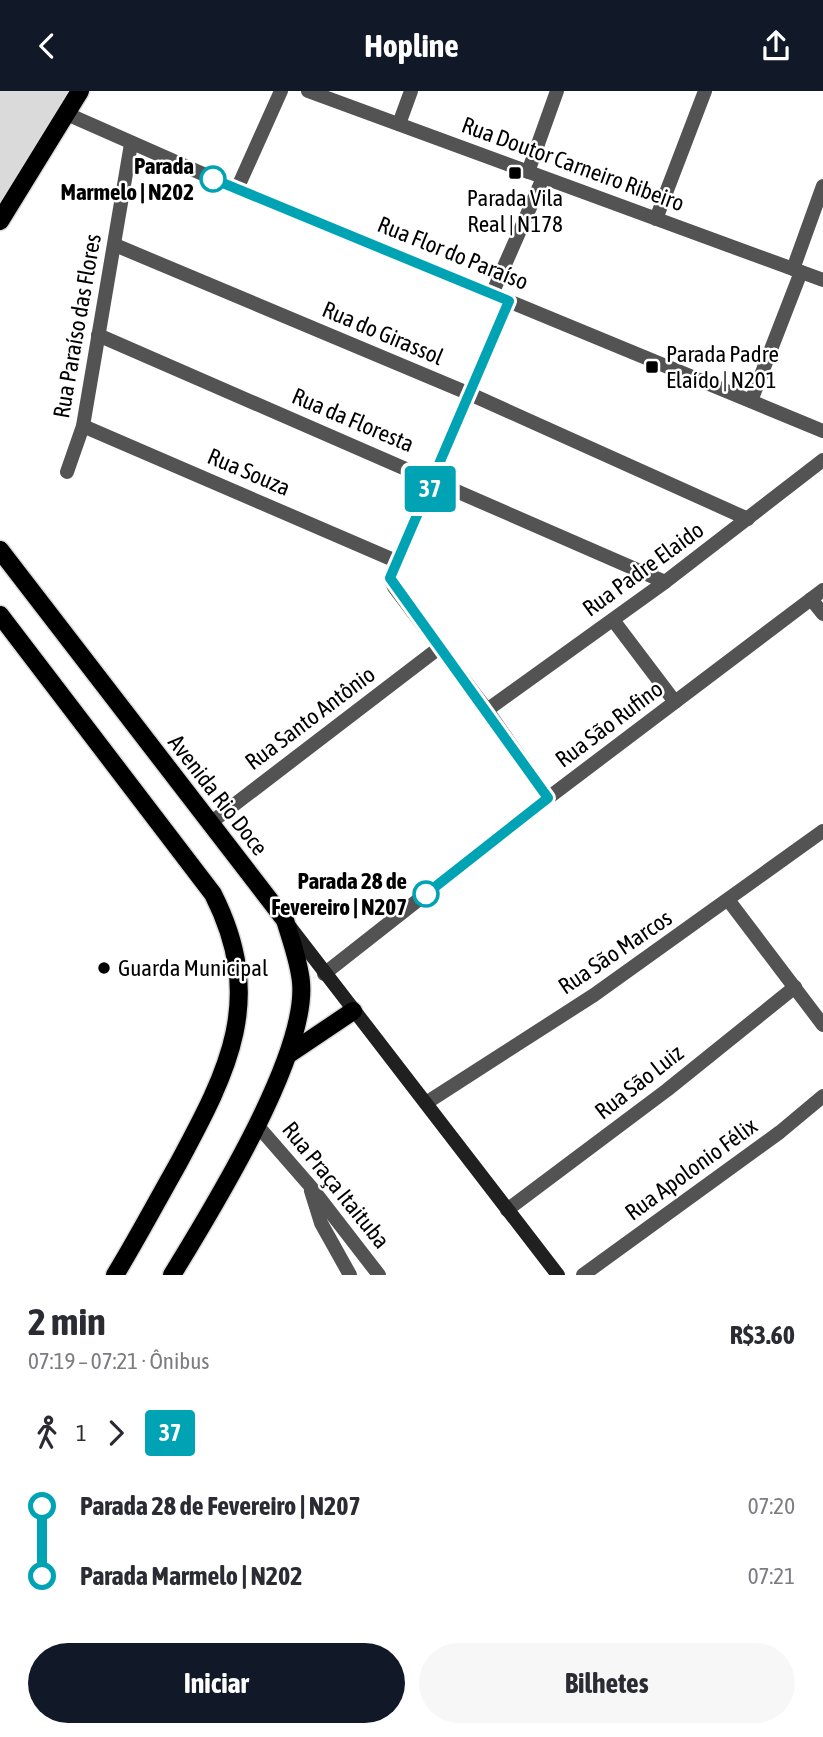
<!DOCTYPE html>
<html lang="pt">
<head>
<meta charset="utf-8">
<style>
	body { margin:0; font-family:"Asap Condensed",sans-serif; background:#f7f7f7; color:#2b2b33; height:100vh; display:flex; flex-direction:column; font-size:26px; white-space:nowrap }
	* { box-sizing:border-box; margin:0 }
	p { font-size:23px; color:#7c7c81 }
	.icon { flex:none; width:38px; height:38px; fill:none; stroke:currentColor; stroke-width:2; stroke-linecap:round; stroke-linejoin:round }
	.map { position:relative; height:1184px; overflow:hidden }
	.side { display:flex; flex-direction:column; background:#fff; flex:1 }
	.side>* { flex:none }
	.badge { padding:0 14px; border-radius:5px; font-size:24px; line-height:46px }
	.map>.badge { position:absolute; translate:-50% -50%; box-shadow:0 0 0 4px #fff }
	.legs { display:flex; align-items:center; gap:10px; height:77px; padding:0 28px; font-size:23px }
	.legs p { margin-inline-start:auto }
	.overview { display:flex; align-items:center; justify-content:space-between; height:119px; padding:0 28px }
	h1 { font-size:38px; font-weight:700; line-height:52px }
	.cta { display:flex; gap:14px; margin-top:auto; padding:14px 28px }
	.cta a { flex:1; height:80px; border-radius:42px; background:#111827; color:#fff; font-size:28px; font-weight:700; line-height:80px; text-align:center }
	.cta a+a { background:#f7f7f7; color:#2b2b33 }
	ul { padding:0 28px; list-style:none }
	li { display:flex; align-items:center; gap:24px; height:70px; font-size:26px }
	li i { display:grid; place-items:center; width:10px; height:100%; margin:0 9px; background:currentColor }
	li i::after { content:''; width:18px; height:18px; margin:-9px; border:5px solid; border-radius:50%; background:#fff }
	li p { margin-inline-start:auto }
	li:first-child i { background:linear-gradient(#0000 50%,currentColor 0) }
	li:last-child i { background:linear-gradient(currentColor 50%,#0000 0) }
	header { display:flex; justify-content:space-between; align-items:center; height:91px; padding:0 28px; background:#111827; color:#fff; font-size:32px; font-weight:700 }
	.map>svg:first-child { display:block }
	.green { fill:#dadada }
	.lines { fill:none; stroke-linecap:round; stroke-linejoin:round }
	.primary-casing { stroke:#dbdbdb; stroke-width:21 }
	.minor { stroke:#535353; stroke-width:14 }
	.tertiary { stroke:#535353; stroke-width:14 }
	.secondary { stroke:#202020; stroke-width:14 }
	.primary { stroke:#000; stroke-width:18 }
	.line-1-casing { stroke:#fff; stroke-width:16 }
	.line-1 { stroke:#00a3b4; stroke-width:10 }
	.poi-dot { fill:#000; stroke:#fff; stroke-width:2.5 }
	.stop-1-dot { fill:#fff; stroke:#00a3b4; stroke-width:3.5 }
	.labels { text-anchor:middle; stroke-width:5; stroke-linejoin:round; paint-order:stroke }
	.street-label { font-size:23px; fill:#000; stroke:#fff }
	.stop-label { font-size:23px; font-weight:bold; fill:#000; stroke:#fff; text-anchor:end }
	.poi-label { font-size:23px; fill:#000; stroke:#fff; text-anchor:start }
</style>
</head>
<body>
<header><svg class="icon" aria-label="back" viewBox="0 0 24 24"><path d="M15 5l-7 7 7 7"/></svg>Hopline<svg class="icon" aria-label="share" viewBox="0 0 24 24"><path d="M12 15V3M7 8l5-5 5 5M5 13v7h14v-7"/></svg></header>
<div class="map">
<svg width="823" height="1184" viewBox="0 0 823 1184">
	<rect width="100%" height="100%" fill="#fff"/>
	<path class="green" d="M 0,0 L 68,0 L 0,115 Z"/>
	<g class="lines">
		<g class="primary-casing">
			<g id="primary">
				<path d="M 0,130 L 80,0"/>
				<path d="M 0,459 L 285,829 C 291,849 299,870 301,891 C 308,964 211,1120 172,1184"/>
				<path d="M 0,524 L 213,803 C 266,908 229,978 178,1073 C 157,1110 137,1148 115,1184"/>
				<path d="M 289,963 L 353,920"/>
			</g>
		</g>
		<g class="minor">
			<path d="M 399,33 L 411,0"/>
			<path d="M 528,81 L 557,0"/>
			<path d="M 237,98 L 281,0"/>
			<path d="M 656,128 L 705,0"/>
			<path d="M 115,154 L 470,303 L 748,428"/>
			<path d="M 492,203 L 543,87"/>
			<path d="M 509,210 L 390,487 L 394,496 L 487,619 L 548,707"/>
			<path d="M 98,244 L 665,491"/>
			<path d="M 751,310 L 801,181"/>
			<path d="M 83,335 L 396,470"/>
			<path d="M 67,381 L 83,335 L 131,53"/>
			<path d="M 811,508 L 823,523"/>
			<path d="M 613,529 L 675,611"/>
			<path d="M 487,619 L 665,491 L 823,369"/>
			<path d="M 209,733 L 439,557"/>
			<path d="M 729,810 L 823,934"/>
			<path d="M 426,1012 L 594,904 L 823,740"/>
			<path d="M 257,1034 L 311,1096 L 379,1184"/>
			<path d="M 311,1100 L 321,1132 L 350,1184"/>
			<path d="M 507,1119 L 667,999 L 795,896"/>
			<path d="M 583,1184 L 780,1041 L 823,1005"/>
		</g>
		<g class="tertiary">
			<path d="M 308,0 L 823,189"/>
			<path d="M 67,23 L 237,98 L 823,340"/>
			<path d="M 793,178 L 823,95"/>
			<path d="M 324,883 L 548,707 L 823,499"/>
		</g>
		<path class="secondary" d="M 290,836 L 558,1184"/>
		<use href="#primary" class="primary"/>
	</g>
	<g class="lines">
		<g class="line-1-casing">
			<path id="line-1" d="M 213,88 L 509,210 L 390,487 L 548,707 L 426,803"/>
		</g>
		<use href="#line-1" class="line-1"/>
	</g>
	<g class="poi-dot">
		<rect x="508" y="75" width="14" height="14" rx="3.5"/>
		<rect x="645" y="269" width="14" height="14" rx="3.5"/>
		<circle cx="104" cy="877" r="7"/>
	</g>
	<g class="stop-1-dot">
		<circle cx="213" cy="88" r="12"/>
		<circle cx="426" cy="803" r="12"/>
	</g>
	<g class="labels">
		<g class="street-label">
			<text transform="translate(573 73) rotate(20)" y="8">Rua Doutor Carneiro Ribeiro</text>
			<text transform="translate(453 162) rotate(22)" y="8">Rua Flor do Paraíso</text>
			<text transform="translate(77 235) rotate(-80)" y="8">Rua Paraíso das Flores</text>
			<text transform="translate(383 242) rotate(23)" y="8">Rua do Girassol</text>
			<text transform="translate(353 329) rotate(23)" y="8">Rua da Floresta</text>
			<text transform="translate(249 381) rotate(23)" y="8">Rua Souza</text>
			<text transform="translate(643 478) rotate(-36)" y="8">Rua Padre Elaido</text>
			<text transform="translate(310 627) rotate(-37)" y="8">Rua Santo Antônio</text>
			<text transform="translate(609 633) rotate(-37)" y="8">Rua São Rufino</text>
			<text transform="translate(218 704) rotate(52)" y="8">Avenida Rio Doce</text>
			<text transform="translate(615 861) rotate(-34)" y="8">Rua São Marcos</text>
			<text transform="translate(639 991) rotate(-38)" y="8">Rua São Luiz</text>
			<text transform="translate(691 1078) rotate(-36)" y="8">Rua Apolonio Félix</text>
			<text transform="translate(336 1094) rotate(51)" y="8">Rua Praça Itaituba</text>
		</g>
		<g class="stop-label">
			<text x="194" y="83">Parada<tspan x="194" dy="26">Marmelo | N202</tspan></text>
			<text x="407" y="798">Parada 28 de<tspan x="407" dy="26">Fevereiro | N207</tspan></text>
		</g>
		<g class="poi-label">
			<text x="515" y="115" text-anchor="middle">Parada Vila<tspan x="515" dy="26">Real | N178</tspan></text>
			<text x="666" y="271">Parada Padre<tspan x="666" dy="26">Elaído | N201</tspan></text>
			<text x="118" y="885">Guarda Municipal</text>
		</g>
	</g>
</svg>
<b class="badge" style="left:430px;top:398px;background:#00a3b4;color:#fff">37</b>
</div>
<section class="side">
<div class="overview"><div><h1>2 min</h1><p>07:19 – 07:21 · Ônibus</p></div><b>R$3.60</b></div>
<div class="legs"><svg class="icon" aria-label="walk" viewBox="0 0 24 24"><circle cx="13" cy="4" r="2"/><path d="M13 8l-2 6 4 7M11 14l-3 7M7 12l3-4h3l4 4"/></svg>1<svg class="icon" aria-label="forward" viewBox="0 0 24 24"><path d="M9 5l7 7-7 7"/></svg><b class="badge" style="background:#00a3b4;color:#fff">37</b></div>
<ul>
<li><i style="color:#00a3b4"></i><b>Parada 28 de Fevereiro | N207</b><p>07:20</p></li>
<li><i style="color:#00a3b4"></i><b>Parada Marmelo | N202</b><p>07:21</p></li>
</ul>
<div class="cta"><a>Iniciar</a><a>Bilhetes</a></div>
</section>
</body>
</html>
